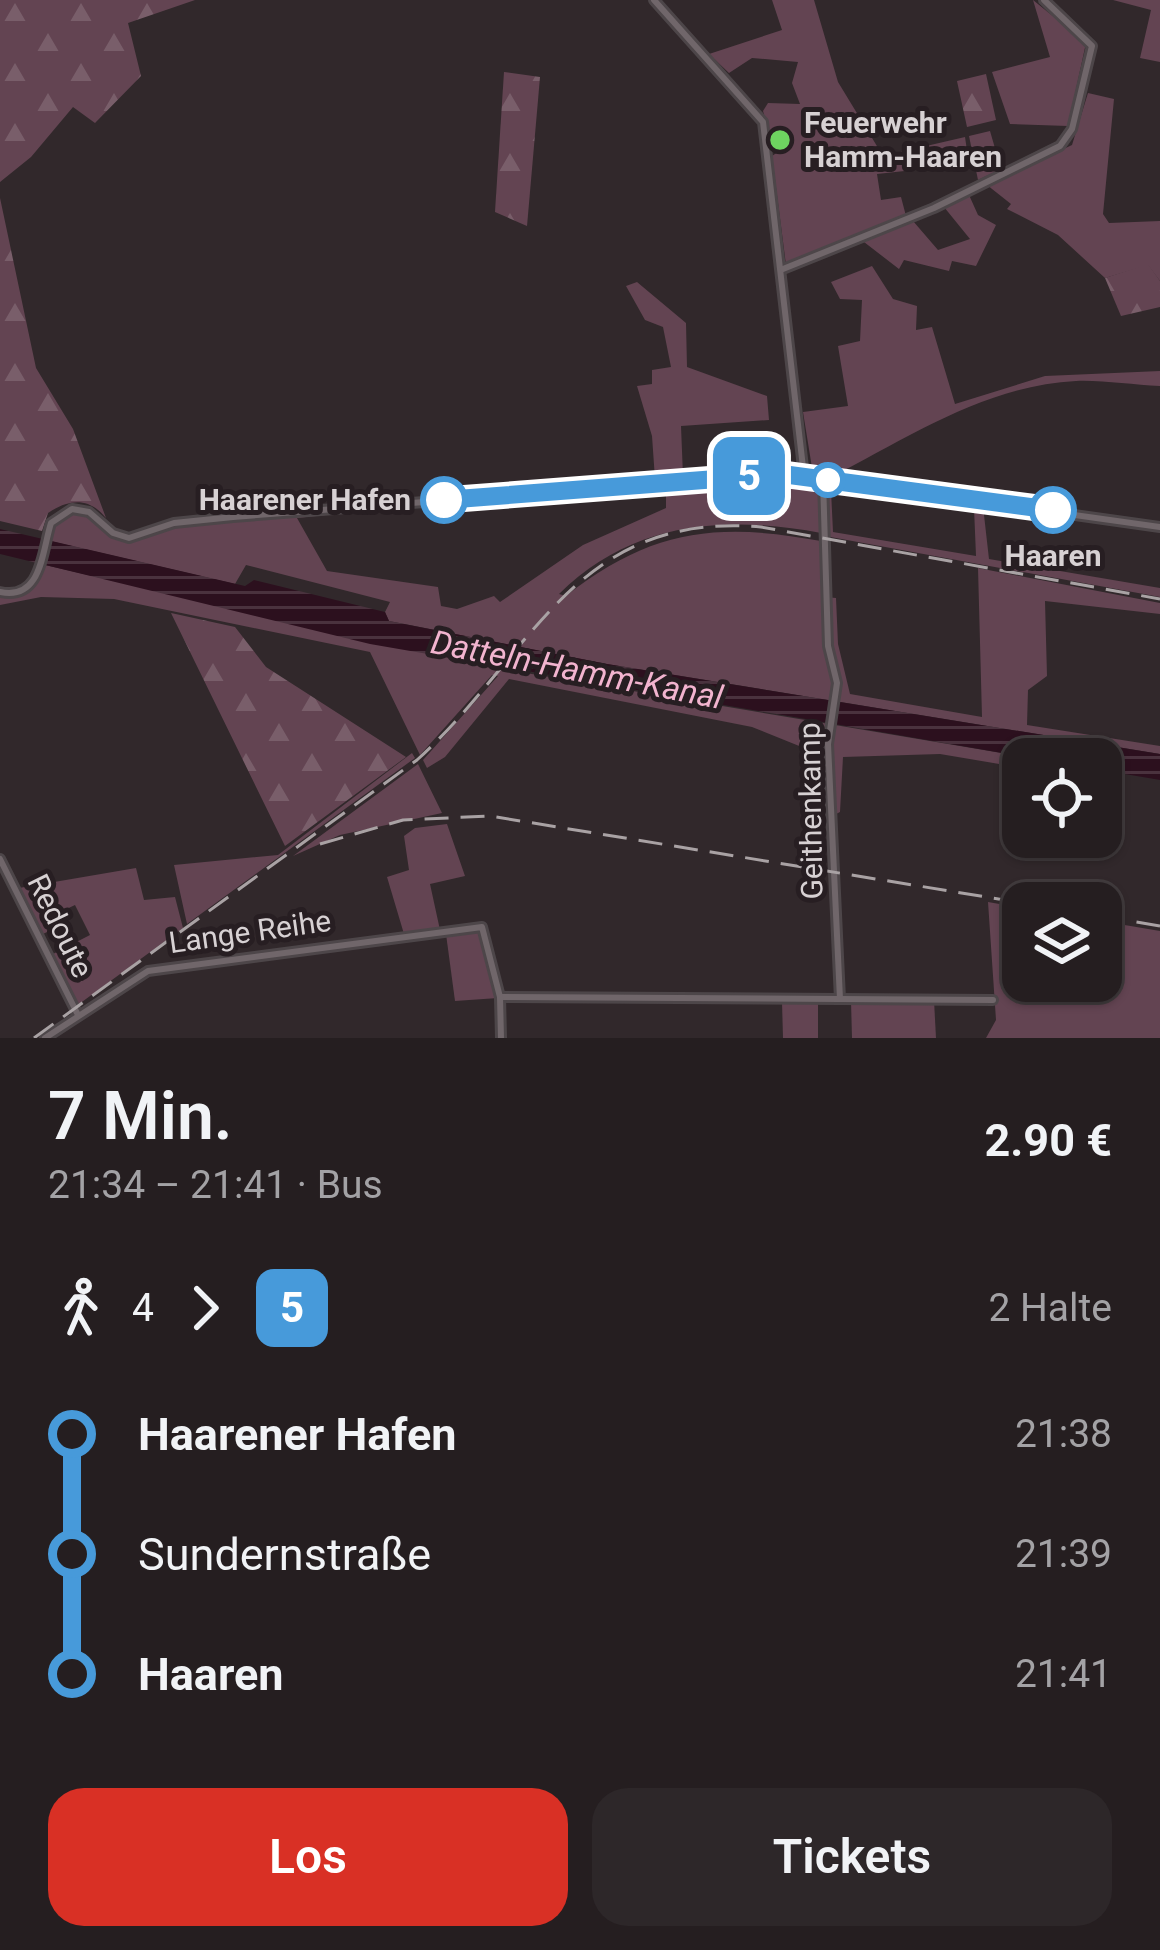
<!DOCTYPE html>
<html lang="de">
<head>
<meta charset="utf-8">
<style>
	body { margin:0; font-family:Roboto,sans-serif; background:#2d2729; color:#f1f3f6; height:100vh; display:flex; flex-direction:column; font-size:45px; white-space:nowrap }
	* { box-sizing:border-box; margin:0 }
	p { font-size:39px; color:#a3a2a5 }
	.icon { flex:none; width:66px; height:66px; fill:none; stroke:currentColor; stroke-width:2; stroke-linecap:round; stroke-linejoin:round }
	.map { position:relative; height:1038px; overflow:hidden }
	.side { display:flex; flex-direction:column; background:#251e20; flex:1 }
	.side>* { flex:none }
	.badge { padding:0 24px; border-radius:18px; font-size:42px; line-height:78px }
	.tools { position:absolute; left:1002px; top:738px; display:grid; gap:24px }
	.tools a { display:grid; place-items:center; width:120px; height:120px; border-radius:24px; background:#251e20; box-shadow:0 3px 9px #0004,0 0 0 3px #423c3e; font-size:60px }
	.map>.badge { position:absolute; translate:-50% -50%; box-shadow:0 0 0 6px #fff }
	.legs { display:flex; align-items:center; gap:18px; height:132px; padding:0 48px; font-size:39px }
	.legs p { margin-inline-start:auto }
	.summary { display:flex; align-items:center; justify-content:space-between; height:204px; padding:0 48px }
	h1 { font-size:66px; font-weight:600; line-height:90px }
	.cta { display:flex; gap:24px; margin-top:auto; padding:24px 48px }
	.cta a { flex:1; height:138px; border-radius:36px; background:#d93025; color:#fff; font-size:48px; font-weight:600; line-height:138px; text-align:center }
	.cta a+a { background:#2d2729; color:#f1f3f6 }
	ul { padding:0 48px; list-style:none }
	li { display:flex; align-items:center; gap:42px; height:120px; font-size:45px }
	li i { display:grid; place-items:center; width:18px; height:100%; margin:0 15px; background:currentColor }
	li i::after { content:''; width:30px; height:30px; margin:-15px; border:9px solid; border-radius:50%; background:#251e20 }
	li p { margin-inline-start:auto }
	li:first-child i { background:linear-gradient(#0000 50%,currentColor 0) }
	li:last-child i { background:linear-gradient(currentColor 50%,#0000 0) }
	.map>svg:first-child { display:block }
	.grass { fill:#634452; fill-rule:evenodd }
	.forest { fill:url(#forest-firs) }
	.water { fill:url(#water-rules) }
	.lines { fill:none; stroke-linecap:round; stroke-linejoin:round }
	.minor-casing { stroke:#4d4649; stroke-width:12 }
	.minor { stroke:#70666a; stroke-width:6 }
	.rail { stroke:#a9a2a4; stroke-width:3; stroke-dasharray:24 12; stroke-linecap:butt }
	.line-1-casing { stroke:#fff; stroke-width:27 }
	.line-1 { stroke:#479ada; stroke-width:18 }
	.poi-dot { fill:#6ed360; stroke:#271e22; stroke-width:4.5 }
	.stop-1-dot { fill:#fff; stroke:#479ada; stroke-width:6 }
	.labels { text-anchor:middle; stroke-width:10; stroke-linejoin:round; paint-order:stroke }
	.poi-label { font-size:30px; font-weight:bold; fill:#d7d1d3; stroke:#271e22; text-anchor:start }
	.stop-label { font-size:30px; font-weight:bold; fill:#d7d1d3; stroke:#271e22; text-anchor:end }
	.street-label { font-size:30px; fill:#d7d1d3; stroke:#271e22 }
	.water-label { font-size:33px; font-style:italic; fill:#f2b4cf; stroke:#271e22 }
</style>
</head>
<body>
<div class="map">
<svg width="1160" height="1038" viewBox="0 0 1160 1038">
	<defs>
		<pattern id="forest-firs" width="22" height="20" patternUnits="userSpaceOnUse" patternTransform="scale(3)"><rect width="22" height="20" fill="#634452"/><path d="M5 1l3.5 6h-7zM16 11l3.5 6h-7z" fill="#795e6a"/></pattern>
		<pattern id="water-rules" width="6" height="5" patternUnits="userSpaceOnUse" patternTransform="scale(3)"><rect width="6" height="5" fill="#2c101e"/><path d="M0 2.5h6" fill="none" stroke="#4a323e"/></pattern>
	</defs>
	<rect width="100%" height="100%" fill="#31282b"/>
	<g class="grass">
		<path d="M 772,0 L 814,0 L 838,82 L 883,156 L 965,137 L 969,164 L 877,174 L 881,200 L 901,197 L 906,216 L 786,265 L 772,156 L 787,146 L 785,135 L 770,136 L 763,111 L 768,103 L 800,104 L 792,83 L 798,62 L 752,58 L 729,73 L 709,54 L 782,30 Z"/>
		<path d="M 1033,0 L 1086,43 L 1068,126 L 1010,124 L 992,72 L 1050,57 Z"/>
		<path d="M 1113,0 L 1160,0 L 1160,62 L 1140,58 L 1151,10 Z"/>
		<path d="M 1088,93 L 1114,99 L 1103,214 L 1109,223 L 1160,221 L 1160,281 L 1148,265 L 1105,278 L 1058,235 L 1007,209 L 1011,204 L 987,185 L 1072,145 Z"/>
		<path d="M 990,131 L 1001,169 L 978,180 L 969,136 Z"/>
		<path d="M 969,195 L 978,215 L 996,225 L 976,266 L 952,261 L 949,271 L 904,260 L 899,269 L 864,242 L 913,221 L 938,250 L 970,239 L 944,207 Z"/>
		<path d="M 872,266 L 893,299 L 917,306 L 916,330 L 932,327 L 955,404 L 1045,376 L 1160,371 L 1160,386 C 1132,385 1103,380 1076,381 C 988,385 908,437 832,477 L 813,474 L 803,412 L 848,406 L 838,346 L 860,341 L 862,300 L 840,299 L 831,282 Z"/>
		<path d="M 637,282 L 686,323 L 687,367 L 767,396 L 769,420 L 681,426 L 683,476 L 655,479 L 652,436 L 637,386 L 652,384 L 652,370 L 671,367 L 663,327 L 645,320 L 626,286 Z"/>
		<path d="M 769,479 L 820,483 L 821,533 C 724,515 633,521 559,594 L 566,596 C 651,529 718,522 821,541 L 825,597 L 836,598 L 838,644 L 850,694 L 982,717 L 978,568 L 1160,603 L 1160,614 L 1045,601 L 1047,676 L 1028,690 L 1027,725 L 1160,746 L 1160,754 L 607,664 L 389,621 L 385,612 L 390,602 L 246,565 L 235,584 L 50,541 L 54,524 C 99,495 89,536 125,540 C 143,542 161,528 179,525 C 258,511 342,513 421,505 L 297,518 L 327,571 L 438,587 L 441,606 L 457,609 L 494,596 L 500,602 L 583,545 L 666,508 L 666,486 Z"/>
		<path d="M 826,484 L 983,506 L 989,559 L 1160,588 L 1160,597 L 825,536 ZM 831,490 L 974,508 L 976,556 L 833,532 Z"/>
		<path d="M 45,565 L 485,666 L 1037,759 L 1023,759 L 1023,768 L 940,754 L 843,757 L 840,812 L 830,817 L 819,754 L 752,727 L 509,679 L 445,757 L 427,768 L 423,760 L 498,676 L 492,675 L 420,755 L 370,652 L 114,599 L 41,597 L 0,605 L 0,595 C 26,601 36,586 45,565 Z"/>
		<path d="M 412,753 L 415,758 L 187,924 L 174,865 L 278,855 Z"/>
		<path d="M 418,764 L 442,813 L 340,835 L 293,856 Z"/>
		<path d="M 447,824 L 465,876 L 430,884 L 440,930 L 404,934 L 387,877 L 409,870 L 404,836 L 415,828 Z"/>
		<path d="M 136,868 L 144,900 L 175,897 L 183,928 L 75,1007 L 51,955 L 90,935 L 75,905 L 56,914 L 61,925 L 41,935 L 19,888 Z"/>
		<path d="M 988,902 L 1023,908 L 1023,981 L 1101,981 L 1101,921 L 1160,931 L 1160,1038 L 986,1038 L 996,1020 Z"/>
		<path d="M 475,931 L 483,937 L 498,998 L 455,1001 L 446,934 Z"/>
		<path d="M 934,1000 L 936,1038 L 852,1038 L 851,1001 Z"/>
		<path d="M 782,1002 L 818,1002 L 818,1038 L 783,1038 Z"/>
	</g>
	<g class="forest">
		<path d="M 0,0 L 195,0 L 128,23 L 141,76 L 95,123 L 73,107 L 31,157 L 0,182 Z"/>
		<path d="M 504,72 L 540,77 L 527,226 L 495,212 Z"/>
		<path d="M 986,74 L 996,120 L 967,127 L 957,81 Z"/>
		<path d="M 0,198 L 36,368 L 73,429 L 106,518 C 89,497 69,499 48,513 L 42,531 L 0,521 Z"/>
		<path d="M 1148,264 L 1160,281 L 1160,307 L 1121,316 L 1105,278 Z"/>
		<path d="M 171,613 L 235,627 L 266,667 L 406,757 L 285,846 Z"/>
	</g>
	<path class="water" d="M 0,529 L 245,586 L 254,580 L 385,612 L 389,621 L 607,664 L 1160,754 L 1160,780 L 1101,770 L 1101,759 L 1037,759 L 370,644 L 0,554 Z"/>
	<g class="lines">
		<g class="minor-casing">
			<g id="minor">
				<path d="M 654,0 L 763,122 L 804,476"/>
				<path d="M 783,269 L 934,208 L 1060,146 L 1072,129 L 1092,46 L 1044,0"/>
				<path d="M 823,479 L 828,646 L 837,683 L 828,744 L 840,999"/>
				<path d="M 0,592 C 42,601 42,551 51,523 L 72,509 L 89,512 L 113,533 L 129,538 L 174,523 L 233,517 L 782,474 L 1160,527"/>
				<path d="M 0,859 L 78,1015"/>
				<path d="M 500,997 L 993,1000"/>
				<path d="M 45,1038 L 148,971 L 482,927 L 500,997 L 501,1038"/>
			</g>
		</g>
		<use href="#minor" class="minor"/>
		<g class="rail">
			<path d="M 320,844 L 403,820 L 490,816 L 1023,903"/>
			<path d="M 1101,916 L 1160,926"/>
			<path d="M 34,1038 L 417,760 C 533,655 574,511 761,527 L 1160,599"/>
		</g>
	</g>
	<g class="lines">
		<g class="line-1-casing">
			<path id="line-1" d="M 444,500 L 782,474 L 1053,510"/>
		</g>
		<use href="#line-1" class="line-1"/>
	</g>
	<circle class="poi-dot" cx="780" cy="140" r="12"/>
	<g class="stop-1-dot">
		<circle cx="828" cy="480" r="15"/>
		<circle cx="444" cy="500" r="21"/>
		<circle cx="1053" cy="510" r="21"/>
	</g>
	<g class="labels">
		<g class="poi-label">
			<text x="804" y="133">Feuerwehr<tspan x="804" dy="34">Hamm-Haaren</tspan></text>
		</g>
		<g class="stop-label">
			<text x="411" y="510">Haarener Hafen</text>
			<text x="1053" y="566" text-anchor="middle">Haaren</text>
		</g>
		<g class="street-label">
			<text transform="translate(811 811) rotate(-91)" y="10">Geithenkamp</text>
			<text transform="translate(60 926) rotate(64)" y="10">Redoute</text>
			<text transform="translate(250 932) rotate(-8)" y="10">Lange Reihe</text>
		</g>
		<g class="water-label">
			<text transform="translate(577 669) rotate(11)" y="12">Datteln-Hamm-Kanal</text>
		</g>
	</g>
</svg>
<div class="tools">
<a><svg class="icon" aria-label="locate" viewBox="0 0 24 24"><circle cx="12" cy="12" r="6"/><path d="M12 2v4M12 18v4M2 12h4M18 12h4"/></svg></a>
<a><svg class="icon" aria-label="layers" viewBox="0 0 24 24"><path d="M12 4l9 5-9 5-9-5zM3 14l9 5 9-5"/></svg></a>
</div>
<b class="badge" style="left:749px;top:476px;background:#479ada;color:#fff">5</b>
</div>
<section class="side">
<div class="summary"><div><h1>7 Min.</h1><p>21:34 – 21:41 · Bus</p></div><b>2.90 €</b></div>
<div class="legs"><svg class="icon" aria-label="walk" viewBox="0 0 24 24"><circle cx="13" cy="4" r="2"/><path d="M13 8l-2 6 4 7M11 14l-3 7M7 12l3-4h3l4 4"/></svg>4<svg class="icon" aria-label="forward" viewBox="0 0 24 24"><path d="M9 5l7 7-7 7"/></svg><b class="badge" style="background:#479ada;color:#fff">5</b><p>2 Halte</p></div>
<ul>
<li><i style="color:#479ada"></i><b>Haarener Hafen</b><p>21:38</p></li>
<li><i style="color:#479ada"></i><span>Sundernstraße</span><p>21:39</p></li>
<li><i style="color:#479ada"></i><b>Haaren</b><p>21:41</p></li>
</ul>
<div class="cta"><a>Los</a><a>Tickets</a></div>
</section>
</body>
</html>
